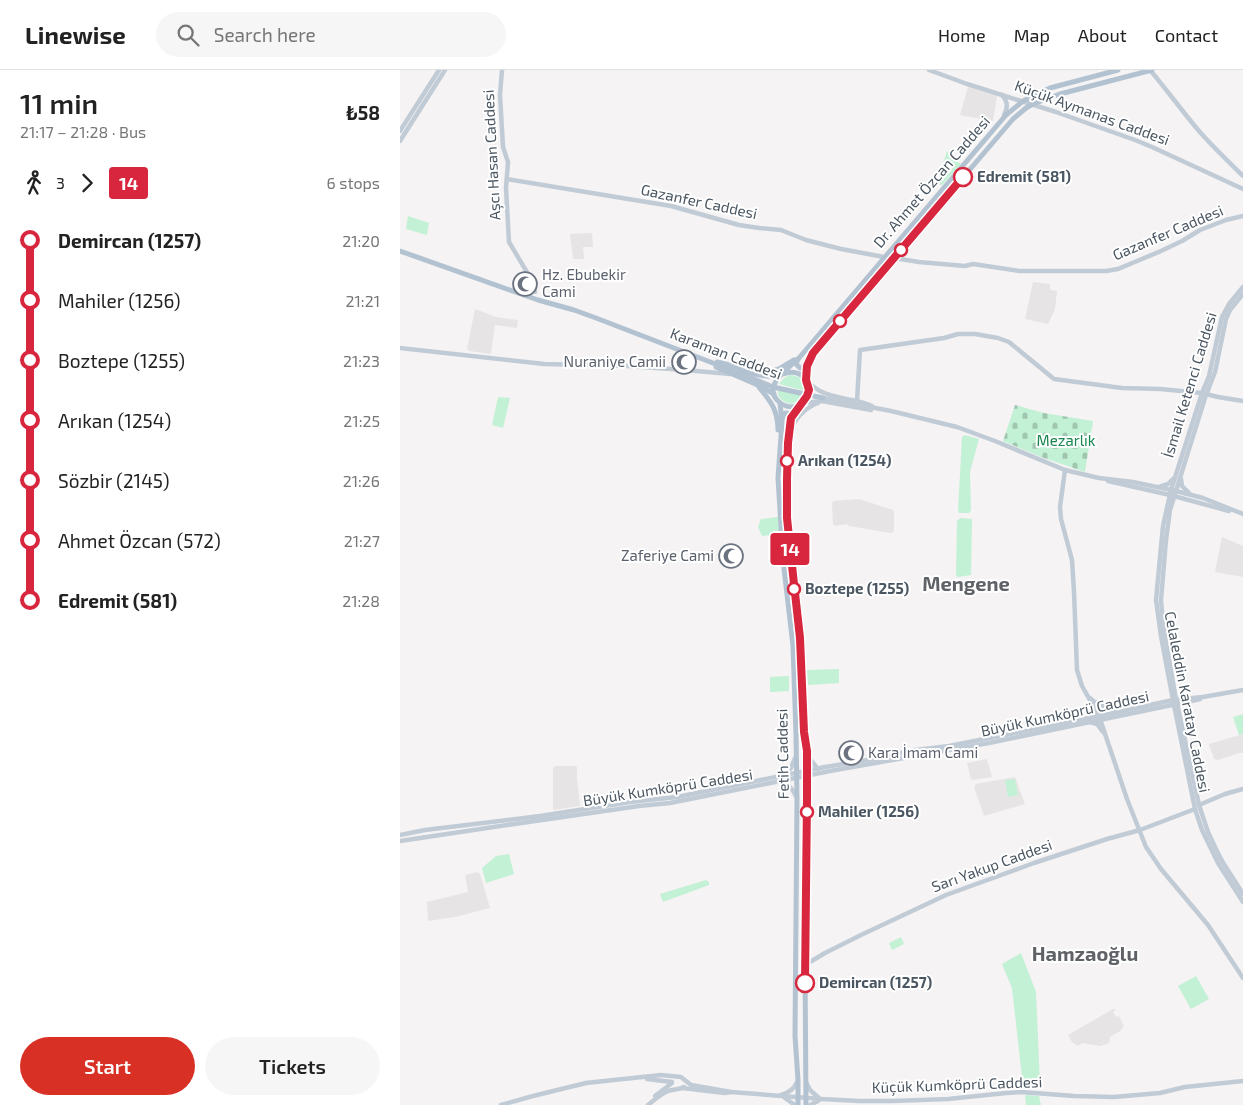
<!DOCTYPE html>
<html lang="en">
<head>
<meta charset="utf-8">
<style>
	body { margin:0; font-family:"Exo 2",sans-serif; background:#f6f6f6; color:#222; height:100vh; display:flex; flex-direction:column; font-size:19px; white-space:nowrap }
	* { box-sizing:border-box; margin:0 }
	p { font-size:16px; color:#767676 }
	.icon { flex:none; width:28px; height:28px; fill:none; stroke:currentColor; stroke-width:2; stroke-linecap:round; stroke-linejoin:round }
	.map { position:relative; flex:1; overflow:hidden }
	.side { display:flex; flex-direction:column; background:#fff; width:400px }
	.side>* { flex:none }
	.badge { padding:0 10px; border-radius:4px; font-size:18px; line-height:32px }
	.map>.badge { position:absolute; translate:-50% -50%; box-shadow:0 0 0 2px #fff }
	.legs { display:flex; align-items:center; gap:8px; height:55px; padding:0 20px; font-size:16px }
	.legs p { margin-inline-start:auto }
	.head { display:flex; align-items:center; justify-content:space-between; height:85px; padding:0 20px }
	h1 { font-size:28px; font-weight:600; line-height:38px }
	.primary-button { display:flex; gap:10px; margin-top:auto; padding:10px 20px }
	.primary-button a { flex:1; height:58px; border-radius:30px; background:#d93025; color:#fff; font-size:20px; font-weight:600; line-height:58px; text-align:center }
	.primary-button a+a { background:#f6f6f6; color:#222 }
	ul { padding:0 20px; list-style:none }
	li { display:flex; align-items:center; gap:18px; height:60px; font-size:19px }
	li i { display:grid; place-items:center; width:8px; height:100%; margin:0 6px; background:currentColor }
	li i::after { content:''; width:12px; height:12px; margin:-6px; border:4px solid; border-radius:50%; background:#fff }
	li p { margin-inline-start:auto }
	li:first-child i { background:linear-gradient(#0000 50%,currentColor 0) }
	li:last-child i { background:linear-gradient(currentColor 50%,#0000 0) }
	header { display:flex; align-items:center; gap:30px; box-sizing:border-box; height:70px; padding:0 25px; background:#fff; border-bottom:1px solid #e0e0e0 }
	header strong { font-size:24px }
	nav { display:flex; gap:28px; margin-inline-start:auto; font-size:18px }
	.search { width:350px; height:45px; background:#f6f6f6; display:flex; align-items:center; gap:12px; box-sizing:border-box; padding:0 18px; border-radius:28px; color:#767676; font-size:19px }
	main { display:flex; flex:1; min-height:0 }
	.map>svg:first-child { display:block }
	.education { fill:#e6e4e5 }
	.green { fill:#c3f1d5 }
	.cemetery { fill:url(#cemetery-stones) }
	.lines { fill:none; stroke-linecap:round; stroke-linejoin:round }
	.secondary { stroke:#c1cbd6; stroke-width:4.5 }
	.primary { stroke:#b3c2d1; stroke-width:5 }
	.primary-bridge { stroke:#b3c2d1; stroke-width:5 }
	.line-1-casing { stroke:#fff; stroke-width:11 }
	.line-1 { stroke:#d7263d; stroke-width:8 }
	.stop-1-dot { fill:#fff; stroke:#d7263d; stroke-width:2.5 }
	.labels { text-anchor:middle; stroke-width:4; stroke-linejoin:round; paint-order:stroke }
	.street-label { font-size:15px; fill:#4a5661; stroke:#fff }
	.stop-label { font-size:15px; font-weight:bold; fill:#4a5661; stroke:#fff; text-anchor:start }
	.worship-label { font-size:15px; fill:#5b616d; stroke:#fff; text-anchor:start }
	.park-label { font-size:15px; fill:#17864f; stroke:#fff }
	.district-label { font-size:20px; font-weight:bold; fill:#5f6368; stroke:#fff }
</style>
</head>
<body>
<header>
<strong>Linewise</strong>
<div class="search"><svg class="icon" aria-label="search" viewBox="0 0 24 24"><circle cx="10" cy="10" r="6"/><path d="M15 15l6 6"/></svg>Search here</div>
<nav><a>Home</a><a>Map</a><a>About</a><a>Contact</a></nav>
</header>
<main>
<section class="side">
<div class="head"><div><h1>11 min</h1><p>21:17 – 21:28 · Bus</p></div><b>₺58</b></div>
<div class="legs"><svg class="icon" aria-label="walk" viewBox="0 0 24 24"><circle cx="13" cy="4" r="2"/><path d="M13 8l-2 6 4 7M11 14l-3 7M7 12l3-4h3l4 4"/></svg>3<svg class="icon" aria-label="forward" viewBox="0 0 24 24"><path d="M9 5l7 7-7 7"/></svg><b class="badge" style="background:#d7263d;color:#fff">14</b><p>6 stops</p></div>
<ul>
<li><i style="color:#d7263d"></i><b>Demircan (1257)</b><p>21:20</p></li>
<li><i style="color:#d7263d"></i><span>Mahiler (1256)</span><p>21:21</p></li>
<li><i style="color:#d7263d"></i><span>Boztepe (1255)</span><p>21:23</p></li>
<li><i style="color:#d7263d"></i><span>Arıkan (1254)</span><p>21:25</p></li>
<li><i style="color:#d7263d"></i><span>Sözbir (2145)</span><p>21:26</p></li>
<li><i style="color:#d7263d"></i><span>Ahmet Özcan (572)</span><p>21:27</p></li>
<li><i style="color:#d7263d"></i><b>Edremit (581)</b><p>21:28</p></li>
</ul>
<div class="primary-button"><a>Start</a><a>Tickets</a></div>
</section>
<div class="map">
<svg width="843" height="1035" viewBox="0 0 843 1035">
	<defs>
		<pattern id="cemetery-stones" width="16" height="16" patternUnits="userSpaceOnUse" patternTransform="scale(1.25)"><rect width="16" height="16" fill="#c3f1d5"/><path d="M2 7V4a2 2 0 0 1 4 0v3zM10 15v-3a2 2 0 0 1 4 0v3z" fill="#a0c6b0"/></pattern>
	</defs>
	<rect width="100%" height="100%" fill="#f5f3f3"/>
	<g class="education">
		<path d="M 568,17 L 597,26 L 593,51 L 560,45 Z"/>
		<path d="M 192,163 L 193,177 L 183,177 L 184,189 L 173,189 L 170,164 Z"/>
		<path d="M 633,212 L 650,214 L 650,220 L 657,221 L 655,239 L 648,254 L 625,249 Z"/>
		<path d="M 75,239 L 96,247 L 118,250 L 117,258 L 95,255 L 91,284 L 69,281 L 67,279 Z"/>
		<path d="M 459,429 L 493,440 L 494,442 L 494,461 L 491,463 L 449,456 L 447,454 L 435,456 L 433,454 L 432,433 L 434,431 Z"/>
		<path d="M 822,467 L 843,476 L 843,507 L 815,502 Z"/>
		<path d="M 843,664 L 843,683 L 839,683 L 818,690 L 814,689 L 809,674 Z"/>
		<path d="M 587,689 L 592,707 L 573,710 L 571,709 L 567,693 Z"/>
		<path d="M 155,696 L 175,696 L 177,697 L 177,708 L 180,736 L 153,740 L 153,699 Z"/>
		<path d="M 615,707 L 625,734 L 584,746 L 574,717 L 576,714 Z"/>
		<path d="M 78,802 L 80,804 L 90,838 L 55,847 L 28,851 L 27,832 L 68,822 L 65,805 Z"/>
		<path d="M 713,939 L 716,940 L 713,942 L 716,947 L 719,946 L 724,956 L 720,961 L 710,967 L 709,973 L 700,976 L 682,973 L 678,976 L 672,972 L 668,965 Z"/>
	</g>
	<g class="green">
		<path d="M 547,81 L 561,94 L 541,116 L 538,110 Z"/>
		<path d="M 8,146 L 29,153 L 27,165 L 6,159 Z"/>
		<path d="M 390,305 C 400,306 406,310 405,321 L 379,314 L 384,308 Z"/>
		<path d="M 378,319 L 404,326 L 400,332 L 390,334 C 382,331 377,328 378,319 Z"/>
		<path d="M 98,327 L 110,328 L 103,358 L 92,355 Z"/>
		<path d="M 565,365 L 579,369 L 570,402 L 571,440 L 569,443 L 559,443 L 558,440 L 562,367 Z"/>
		<path d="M 378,447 L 379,464 L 362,466 L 358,457 L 361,449 Z"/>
		<path d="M 560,448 L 572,449 L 571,505 L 558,507 L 556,505 L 557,451 Z"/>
		<path d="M 439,599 L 439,613 L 408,615 L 407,600 Z"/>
		<path d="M 389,606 L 389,621 L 370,622 L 370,607 Z"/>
		<path d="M 843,644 L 843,664 L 839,665 L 833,647 Z"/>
		<path d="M 615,709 L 618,725 L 608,727 L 605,710 Z"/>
		<path d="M 109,784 L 114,804 L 86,813 L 82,798 L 96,786 Z"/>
		<path d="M 306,810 L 309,812 L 309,815 L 263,832 L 260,824 Z"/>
		<path d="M 501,867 L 504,874 L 492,880 L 489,873 Z"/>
		<path d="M 621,883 L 636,922 L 640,1014 L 636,1018 L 623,1016 L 612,918 L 602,894 Z"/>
		<path d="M 796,906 L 809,929 L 791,939 L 778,916 Z"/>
		<path d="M 627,1025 L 639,1026 L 641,1035 L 626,1035 L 625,1026 Z"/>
	</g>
	<path class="cemetery" d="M 615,335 L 644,343 L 693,351 L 685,402 L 641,387 L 603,371 Z"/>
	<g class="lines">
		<g class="secondary">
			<path d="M 102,0 L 100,25 L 103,77 L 108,92 L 106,118 L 109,172 L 134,214 L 135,222"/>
			<path d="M 529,0 L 567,14 L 656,42 L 735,70 L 752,77 L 843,119"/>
			<path d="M 750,0 C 767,20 782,41 799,61 C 813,77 828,91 843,106"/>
			<path d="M 602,25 C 608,32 608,37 604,45"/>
			<path d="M 0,61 L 39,0"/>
			<path d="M 0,71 L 45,0"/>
			<path d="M 107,109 L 271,136 L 339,155 L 359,158 L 381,160 L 406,170 L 441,179 L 484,187"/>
			<path d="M 494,188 L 519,192 L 565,196 L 573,194 L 619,201 L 706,201 L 718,199 L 761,181 L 782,171 L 800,160 L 826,150 L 843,146"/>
			<path d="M 843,217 L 829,234 L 822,247 L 809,306 L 802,323 L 771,420 L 763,456 L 756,530 L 761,566 L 773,630 L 795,739 L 802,760 L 818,793 L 843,832"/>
			<path d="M 843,224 L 830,240 L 826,249 L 815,302 L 805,328 L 770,440 L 766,470 L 761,530 L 763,554 L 775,624 L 799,735 L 808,762 L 815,777 L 822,791 L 843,824"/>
			<path d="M 0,278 L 144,294 L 228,296 L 285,300 L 330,304"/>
			<path d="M 407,312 C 411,315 416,319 420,321 C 436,330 456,328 472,336"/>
			<path d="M 423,328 L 491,341 L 557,357 L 595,371 L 665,400 L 699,408 L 733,412 L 776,421 L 803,428 L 843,444"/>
			<path d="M 457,331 L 460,280 L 544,268 L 558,264 L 575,264 L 598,268 L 609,272 L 654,309 L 722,318 L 760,319 L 802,323 L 818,327 L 843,331"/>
			<path d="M 403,333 L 422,331 L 471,340"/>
			<path d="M 391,359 C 397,346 405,338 418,333"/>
			<path d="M 665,400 L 660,437 L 661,449 L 672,490 L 674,522 L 677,600 L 682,616 L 699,646 L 727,729 L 746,777 L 761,799 L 808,855 L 843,908"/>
			<path d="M 781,409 L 782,416 L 789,423"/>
			<path d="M 708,411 L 770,425 L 829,441"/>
			<path d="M 759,417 L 768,414 L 773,409"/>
			<path d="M 690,628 C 697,633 701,640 703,648"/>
			<path d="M 697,632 L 706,638 L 717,641"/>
			<path d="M 687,648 L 692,643 L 693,635"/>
			<path d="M 690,652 L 697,654 L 703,662"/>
			<path d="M 407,684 L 409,688 L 418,699"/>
			<path d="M 384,704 L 391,698 L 395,688"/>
			<path d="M 381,712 C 388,714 393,719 396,726"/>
			<path d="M 799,735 L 825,724 L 843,719"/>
			<path d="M 0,765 L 25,760 L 140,746 L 230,732 L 277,727 L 425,697 L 492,686 L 507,681 L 549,676 L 681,650 L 773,630 L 803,627 L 843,620"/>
			<path d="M 0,771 L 107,755 L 239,736 L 270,733 L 430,701 L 589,673 L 796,630 L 800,629"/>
			<path d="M 405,895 L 425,883 L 461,865 L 546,825 L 634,793 L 707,769 L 740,760 L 795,739"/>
			<path d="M 247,1009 L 272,1012"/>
			<path d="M 406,1012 L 410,1020 L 420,1029"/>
			<path d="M 282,1018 L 325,1023 L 331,1022"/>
			<path d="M 381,1025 C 388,1023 394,1020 397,1012"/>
			<path d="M 255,1026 L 272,1013"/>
			<path d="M 385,1028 L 395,1035"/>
			<path d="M 101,1035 L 133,1026 L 186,1013 L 261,1005 L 281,1007 L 291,1015 L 331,1022 L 422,1029 L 459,1031 L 493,1031 L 548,1029 L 606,1023 L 621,1022 L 674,1026 L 714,1027 L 760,1023 L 785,1017 L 843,1011"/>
			<path d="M 248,1035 C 254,1030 261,1024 268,1021 C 274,1019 279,1020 284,1017"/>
			<path d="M 410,1035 L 418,1031"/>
		</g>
		<g class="primary">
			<path d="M 0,181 L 138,230 L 174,240 L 196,248 L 344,305"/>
			<path d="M 398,289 L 396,294 L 400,298 L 404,298 L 408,293"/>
			<path d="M 317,292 C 328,293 337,299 347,302 C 357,305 368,307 379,307"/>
			<path d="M 316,297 L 360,316 L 374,324"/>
			<path d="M 361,304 L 379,299 L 394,290"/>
			<path d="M 383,304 C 408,294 419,329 396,336 C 390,338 383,336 378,331 C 362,315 388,299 399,288 L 606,45 L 623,31 L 650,18 L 718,0"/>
			<path d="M 406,310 L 407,296 L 413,283 L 613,49 L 626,38 L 633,34 L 660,24 L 752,0"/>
			<path d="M 359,317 C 371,332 378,340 378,360"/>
			<path d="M 380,333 L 382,352 L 378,408 L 383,490 L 393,576 L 396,664 L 397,728 L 395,966 L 398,1010 L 398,1035"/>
			<path d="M 400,334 L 391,348 L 388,373 L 387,409 L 387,444 L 394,514 L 400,568 L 404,662 L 407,681 L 407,728 L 405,895 L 406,1035"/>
			<path d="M 382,349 L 384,344 L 386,343 L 391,344 L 391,348"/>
		</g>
		<path class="primary-bridge" d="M 344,305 L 373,317 L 423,328"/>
	</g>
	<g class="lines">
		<g class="line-1-casing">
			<path id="line-1" d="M 405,913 L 407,728 L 407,681 L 404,662 L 400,568 L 394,514 L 387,448 L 387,409 L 388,373 L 391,348 L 407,326 L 409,320 L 406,310 L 407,296 L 413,283 L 563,107"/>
		</g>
		<use href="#line-1" class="line-1"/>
	</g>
	<defs>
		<g id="mosque-ring" transform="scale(1.25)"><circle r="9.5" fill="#fff" stroke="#6b7280" stroke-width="1.5"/><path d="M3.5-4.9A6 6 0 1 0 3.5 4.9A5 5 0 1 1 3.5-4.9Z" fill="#6b7280"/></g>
	</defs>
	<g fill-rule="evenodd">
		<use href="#mosque-ring" x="125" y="214"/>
		<use href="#mosque-ring" x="284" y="292"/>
		<use href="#mosque-ring" x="331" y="486"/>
		<use href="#mosque-ring" x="451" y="683"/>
	</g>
	<g class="stop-1-dot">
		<circle cx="563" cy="107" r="9"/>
		<circle cx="501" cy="180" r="6"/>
		<circle cx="440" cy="251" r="6"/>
		<circle cx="387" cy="391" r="6"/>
		<circle cx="394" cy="519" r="6"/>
		<circle cx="407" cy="742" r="6"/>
		<circle cx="405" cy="913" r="9"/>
	</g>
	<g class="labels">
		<g class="street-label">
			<text transform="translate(692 43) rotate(20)" y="5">Küçük Aymanas Caddesi</text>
			<text transform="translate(92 85) rotate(-93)" y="5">Aşcı Hasan Caddesi</text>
			<text transform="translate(532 112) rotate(-49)" y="5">Dr. Ahmet Özcan Caddesi</text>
			<text transform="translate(299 132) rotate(12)" y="5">Gazanfer Caddesi</text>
			<text transform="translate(768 163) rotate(-23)" y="5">Gazanfer Caddesi</text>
			<text transform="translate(326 284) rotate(21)" y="5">Karaman Caddesi</text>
			<text transform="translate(790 315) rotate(-73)" y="5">İsmail Ketenci Caddesi</text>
			<text transform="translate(787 632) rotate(79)" y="5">Celaleddin Karatay Caddesi</text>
			<text transform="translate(665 644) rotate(-12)" y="5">Büyük Kumköprü Caddesi</text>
			<text transform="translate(383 684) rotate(-91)" y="5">Fetih Caddesi</text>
			<text transform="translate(268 718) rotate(-9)" y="5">Büyük Kumköprü Caddesi</text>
			<text transform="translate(592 796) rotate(-20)" y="5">Sarı Yakup Caddesi</text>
			<text transform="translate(557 1015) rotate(-2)" y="5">Küçük Kumköprü Caddesi</text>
		</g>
		<g class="stop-label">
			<text x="577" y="112">Edremit (581)</text>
			<text x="398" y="396">Arıkan (1254)</text>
			<text x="405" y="524">Boztepe (1255)</text>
			<text x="418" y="747">Mahiler (1256)</text>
			<text x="419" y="918">Demircan (1257)</text>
		</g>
		<g class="worship-label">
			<text x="142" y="210">Hz. Ebubekir<tspan x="142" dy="17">Cami</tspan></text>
			<text x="266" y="297" text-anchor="end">Nuraniye Camii</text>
			<text x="314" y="491" text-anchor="end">Zaferiye Cami</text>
			<text x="468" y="688">Kara İmam Cami</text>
		</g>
		<g class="park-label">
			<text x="666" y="376">Mezarlık</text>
		</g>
		<g class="district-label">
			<text x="566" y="521">Mengene</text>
			<text x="685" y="891">Hamzaoğlu</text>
		</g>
	</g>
</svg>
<b class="badge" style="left:390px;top:479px;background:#d7263d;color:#fff">14</b>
</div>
</main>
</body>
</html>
